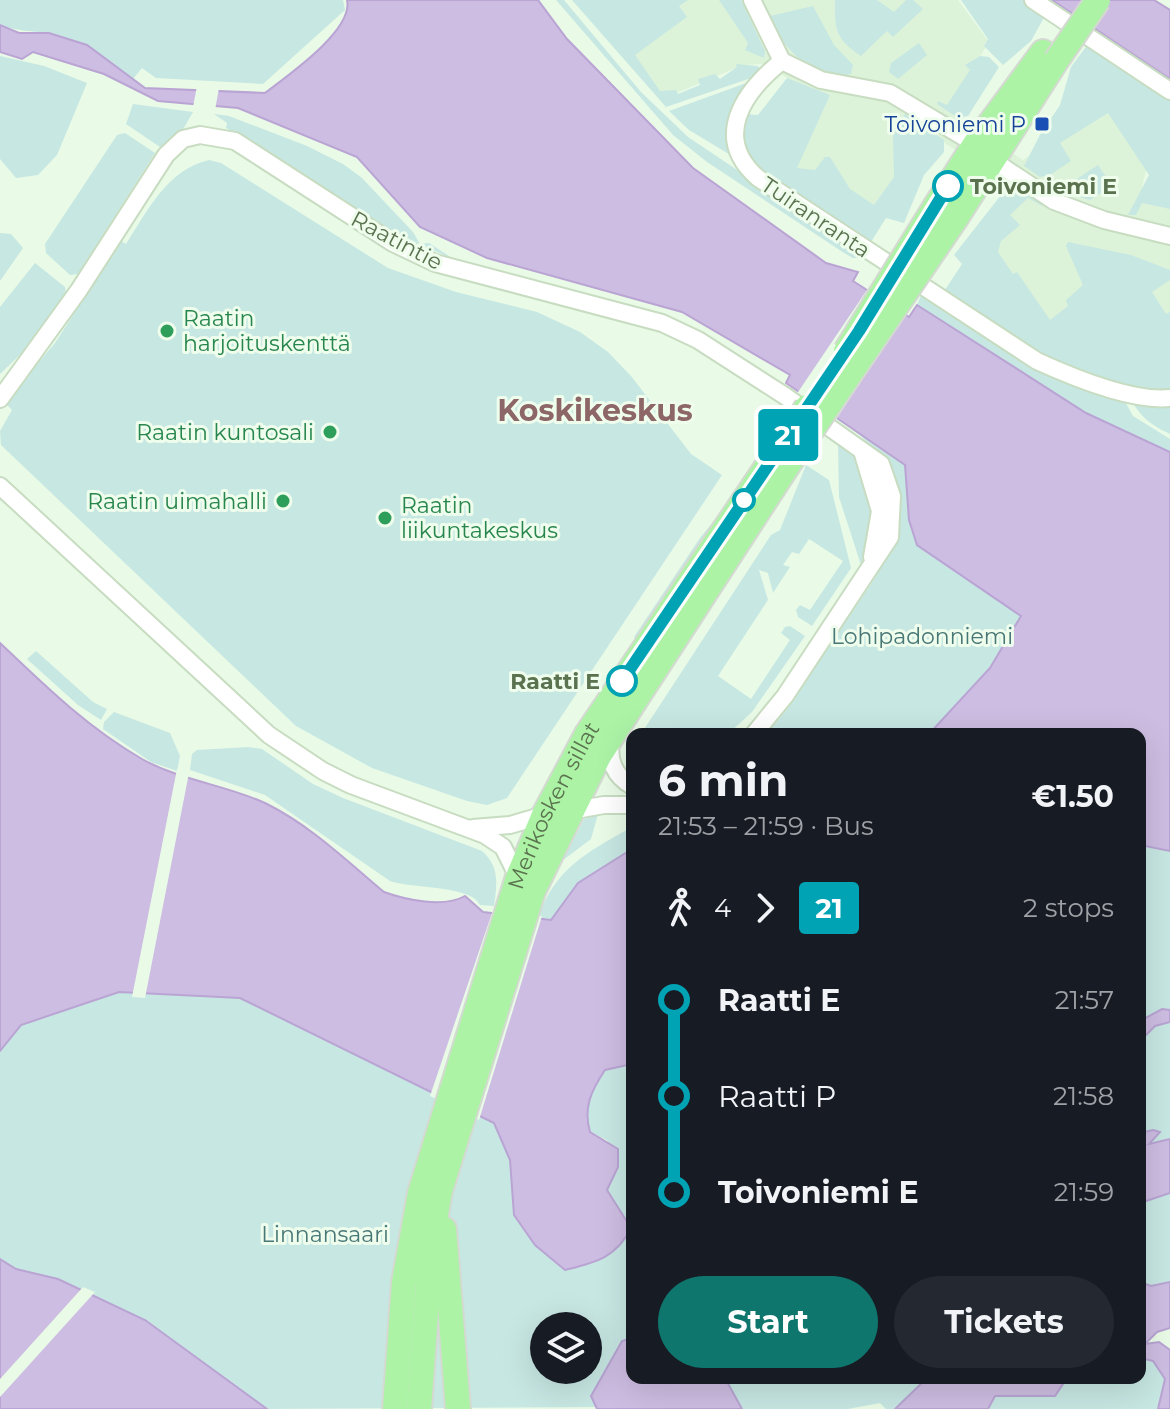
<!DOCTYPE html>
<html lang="en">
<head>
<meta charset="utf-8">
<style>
	body { margin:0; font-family:Montserrat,sans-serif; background:#242831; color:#f1f3f6; height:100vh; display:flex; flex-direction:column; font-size:30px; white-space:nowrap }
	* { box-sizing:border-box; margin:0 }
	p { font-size:26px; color:#9ea1a6 }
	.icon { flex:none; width:44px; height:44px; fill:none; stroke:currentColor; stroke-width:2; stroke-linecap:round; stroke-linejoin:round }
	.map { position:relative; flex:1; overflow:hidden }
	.panel { position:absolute; left:626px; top:728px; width:520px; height:656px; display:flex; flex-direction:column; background:#171b24; border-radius:16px; box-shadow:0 8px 32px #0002 }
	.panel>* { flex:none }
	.badge { padding:0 16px; border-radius:6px; font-size:28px; line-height:52px }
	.controls { position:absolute; left:530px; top:1312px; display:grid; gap:16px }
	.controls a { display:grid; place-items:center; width:72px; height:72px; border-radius:50%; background:#171b24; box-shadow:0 8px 32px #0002; font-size:40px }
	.map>.badge { position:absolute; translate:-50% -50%; box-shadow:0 0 0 4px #fff }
	.legs { display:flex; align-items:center; gap:12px; height:88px; padding:0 32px; font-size:26px }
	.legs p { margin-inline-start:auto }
	.overview { display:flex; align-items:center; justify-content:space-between; height:136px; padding:0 32px }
	h1 { font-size:44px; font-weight:700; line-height:60px }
	.action { display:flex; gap:16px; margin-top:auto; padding:16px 32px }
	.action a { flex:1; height:92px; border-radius:48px; background:#0f766e; color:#fff; font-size:32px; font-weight:700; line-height:92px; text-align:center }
	.action a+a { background:#242831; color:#f1f3f6 }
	ul { padding:0 32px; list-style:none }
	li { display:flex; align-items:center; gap:28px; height:96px; font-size:30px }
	li i { display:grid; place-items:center; width:12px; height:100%; margin:0 10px; background:currentColor }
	li i::after { content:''; width:20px; height:20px; margin:-10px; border:6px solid; border-radius:50%; background:#171b24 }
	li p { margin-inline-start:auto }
	li:first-child i { background:linear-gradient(#0000 50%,currentColor 0) }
	li:last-child i { background:linear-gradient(currentColor 50%,#0000 0) }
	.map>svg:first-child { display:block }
	.residential { fill:#ddf3d9 }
	.green { fill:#c7e7e3; fill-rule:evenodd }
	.water { fill:#cdbde2; stroke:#b9a4d3; stroke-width:2 }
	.pier { fill:#e9fae7 }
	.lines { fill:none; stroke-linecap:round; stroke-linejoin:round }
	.minor-casing { stroke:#c7dcc0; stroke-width:20 }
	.primary-casing { stroke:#d4dad1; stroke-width:28 }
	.minor { stroke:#fff; stroke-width:16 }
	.primary { stroke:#acf3a6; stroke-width:24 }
	.primary-bridge-casing { stroke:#d4dad1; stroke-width:28; stroke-linecap:butt }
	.primary-bridge { stroke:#acf3a6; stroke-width:24 }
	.line-1-casing { stroke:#fff; stroke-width:18 }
	.line-1 { stroke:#00a3b4; stroke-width:12 }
	.transit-dot { fill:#1a4fb4; stroke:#effded; stroke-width:3 }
	.stop-1-dot { fill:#fff; stroke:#00a3b4; stroke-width:4 }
	.leisure-dot { fill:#2e9e5b; stroke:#effded; stroke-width:3 }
	.labels { text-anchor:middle; stroke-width:6; stroke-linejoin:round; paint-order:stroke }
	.transit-label { font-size:22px; fill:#164399; stroke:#effded; text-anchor:end }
	.stop-label { font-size:22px; font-weight:bold; fill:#5a724e; stroke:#effded; text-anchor:start }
	.street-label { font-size:22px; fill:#5a724e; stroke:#effded }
	.leisure-label { font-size:22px; fill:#27864d; stroke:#effded; text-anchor:start }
	.park-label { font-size:22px; fill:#477776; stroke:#effded }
	.district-label { font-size:30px; font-weight:bold; fill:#8d6667; stroke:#effded }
</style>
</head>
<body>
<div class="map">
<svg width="1170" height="1409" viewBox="0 0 1170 1409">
	<rect width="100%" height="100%" fill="#e9fae7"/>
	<path class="residential" d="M 611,0 L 958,0 L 989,42 L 947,110 L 1023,160 L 1110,103 L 1148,162 L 1141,192 L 1170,205 L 1170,332 L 1044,340 L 982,254 L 1008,215 L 1026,196 L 928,132 L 873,213 L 788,167 L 822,100 L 765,64 L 743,65 L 660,100 L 595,11 Z"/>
	<g class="green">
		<path d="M 0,0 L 343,0 L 345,10 L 263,84 L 156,78 L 142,68 L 133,79 C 107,59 84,40 50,34 C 32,30 18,32 0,25 Z"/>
		<path d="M 556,0 L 564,0 L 641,92 L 688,137 L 868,258 L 853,258 L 844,253 L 707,162 L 673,135 Z"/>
		<path d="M 572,0 L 688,0 L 679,6 L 687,17 L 635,55 L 660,91 L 676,90 L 678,94 L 700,85 L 698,79 L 715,74 L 720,79 L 737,67 L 736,64 L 757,66 L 763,70 L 754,77 L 666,107 Z"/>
		<path d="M 719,0 L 741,0 L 765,51 L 764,58 L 745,50 L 748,43 Z"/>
		<path d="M 835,0 L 877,0 L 894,12 L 906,0 L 913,0 L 923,9 L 893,37 L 887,31 L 861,56 C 834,38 835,28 835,0 Z"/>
		<path d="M 961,0 L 1023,0 L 1047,12 L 1031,41 L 1003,65 L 984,46 L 988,39 Z"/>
		<path d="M 813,6 L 834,45 L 853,65 L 851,74 C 813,84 783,45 766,17 Z"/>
		<path d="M 1091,40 L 1170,98 L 1170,209 L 1142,203 L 1136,215 L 1128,215 L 1149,175 L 1108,113 L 1060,143 L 1071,161 L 1050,175 L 1040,177 L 1024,166 L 1042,131 L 1047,134 L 1052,127 L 1048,123 L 1060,105 L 1071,67 Z"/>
		<path d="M 919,43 L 927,55 L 898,79 L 889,72 L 891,63 Z"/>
		<path d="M 0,56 L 44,66 L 87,83 L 57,155 L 38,175 L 16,178 L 0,159 Z"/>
		<path d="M 980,56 L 989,57 L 999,67 L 968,116 L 958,118 L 937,104 L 938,101 L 947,105 L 970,70 L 965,65 Z"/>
		<path d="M 787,78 L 830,95 L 797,168 L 815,170 L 825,157 L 830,157 L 850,189 L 874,205 L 894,177 L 893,136 L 905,114 L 944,140 L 944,152 L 924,175 L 904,223 L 886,218 L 869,245 L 762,174 L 741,144 L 746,114 L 758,115 Z"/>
		<path d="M 749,82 L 730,150 L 732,156 L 689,130 L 669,111 Z"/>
		<path d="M 133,104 L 193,112 L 182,131 L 160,147 L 126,124 Z"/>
		<path d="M 214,114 L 229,116 L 307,146 L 343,164 L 362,178 L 413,232 L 420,244 L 429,243 L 455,260 L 382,227 L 226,128 L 227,123 Z"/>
		<path d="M 125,133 L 155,153 L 78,274 L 70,275 L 46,253 L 45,244 L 117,135 Z"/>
		<path d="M 209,160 L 221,163 L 388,268 L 456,292 L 537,312 L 580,332 L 608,352 L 631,376 L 691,454 L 722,475 L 507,798 L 487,805 L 467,801 L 372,768 L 296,726 L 1,445 L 0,431 L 12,410 L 4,402 L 55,343 L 121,241 L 126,244 C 148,210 167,170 209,160 Z"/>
		<path d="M 1098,165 L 1112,186 L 1090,200 L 1076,196 L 1074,181 Z"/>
		<path d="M 1008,186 L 1043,204 L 1042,206 L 1028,198 L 1010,215 L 1020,225 L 1001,241 L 998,252 L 1013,274 L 1017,272 L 1050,320 L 1068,306 L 1066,300 L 1083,285 L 1066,246 L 1068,242 L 1131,255 L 1170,270 L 1170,280 L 1152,292 L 1166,314 L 1170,312 L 1170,390 C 1077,387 1018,341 943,293 L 962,264 L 954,255 Z"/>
		<path d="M 0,233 L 11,234 L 23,248 L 0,281 Z"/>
		<path d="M 35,263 L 65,287 L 66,292 L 29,346 L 0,374 L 0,307 Z"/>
		<path d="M 922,293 L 1122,396 L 1133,416 L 1170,439 L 1170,452 L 1086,413 L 917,305 Z"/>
		<path d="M 1131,399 L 1170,403 L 1170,434 C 1151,425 1140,417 1131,399 Z"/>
		<path d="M 847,424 L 905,465 L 909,520 L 1021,616 L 990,668 L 929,734 L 766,734 C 794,705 815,666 837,633 C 893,552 942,502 847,424 Z"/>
		<path d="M 838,443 C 878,464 877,529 861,565 L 839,497 Z"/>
		<path d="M 806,465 L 829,480 L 851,568 L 812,626 L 798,617 L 796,610 L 800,605 L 810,610 L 843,561 L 809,539 L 799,554 L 792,552 L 783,565 L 790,567 L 773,593 L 768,573 L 759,570 L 768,600 L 718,676 L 751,699 L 790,640 L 781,633 L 785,627 L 790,626 L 805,636 L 752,712 L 728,734 L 641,734 L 771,535 L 780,530 Z"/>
		<path d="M 732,499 L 637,639 L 634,637 L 700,538 Z"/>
		<path d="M 36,651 L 93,702 L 107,709 L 101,720 L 78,705 L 27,659 Z"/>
		<path d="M 114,712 L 170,733 L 180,756 L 177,771 L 151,762 L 103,729 L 104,722 Z"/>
		<path d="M 248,747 L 262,749 L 313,784 L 343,798 L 482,851 C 500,867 497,884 494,906 L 480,905 C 471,885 413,889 390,881 L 265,795 L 190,770 L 192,754 L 197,750 Z"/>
		<path d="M 598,814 L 591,839 L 563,860 L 584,819 Z"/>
		<path d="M 632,827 L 632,849 L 578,883 L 551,920 L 537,920 C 555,868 586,853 632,827 Z"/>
		<path d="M 1140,845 L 1170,851 L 1170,1010 L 1162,1009 L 1140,1021 Z"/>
		<path d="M 119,992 L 240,998 L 495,1123 L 510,1160 L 514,1215 L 631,1228 L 607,1190 L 618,1167 L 607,1140 L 590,1132 C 583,1108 592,1091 605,1070 L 632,1064 L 632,1338 L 622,1342 L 599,1407 L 267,1409 L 142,1319 L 58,1279 L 16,1269 L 0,1259 L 0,1051 L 21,1025 ZM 544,1326 L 588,1326 L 588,1370 L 544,1370 Z"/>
		<path d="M 1170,1022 L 1170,1139 L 1153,1145 L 1149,1143 L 1159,1132 L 1153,1130 L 1140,1133 L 1140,1041 L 1155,1026 Z"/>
		<path d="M 1170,1193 L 1170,1282 L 1151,1286 L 1140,1282 L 1140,1203 Z"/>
		<path d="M 1140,1358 L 1153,1361 L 1165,1379 L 1158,1409 L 988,1409 L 995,1396 L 1055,1396 L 1067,1378 L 1140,1378 Z"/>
		<path d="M 725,1378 L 927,1378 L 895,1409 L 886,1409 L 880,1403 L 848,1409 L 742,1409 Z"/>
	</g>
	<g class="water">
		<path d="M 347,0 L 538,0 L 567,39 L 693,168 L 826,263 L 858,272 L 853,281 L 909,317 L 917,305 L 1086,413 L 1170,452 L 1170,851 L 1140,845 L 1140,734 L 929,734 L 990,668 L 1021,616 L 917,545 L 909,520 L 905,465 L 786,383 L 790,375 L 682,312 L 487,258 L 420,227 L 357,157 L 238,108 L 158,101 L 104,74 L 33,52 L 22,59 L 0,52 L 0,25 L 19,33 L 49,33 L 87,45 L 145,88 L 265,93 C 287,76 354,30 347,0 Z"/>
		<path d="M 1052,0 L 1154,0 L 1170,10 L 1170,79 Z"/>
		<path d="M 0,643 C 44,685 88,728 142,759 C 181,781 228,785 267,804 C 311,826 347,861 384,892 C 406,900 444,908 465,896 L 483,912 L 551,920 L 578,883 L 632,849 L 632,1064 L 605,1070 C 591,1091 583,1108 590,1132 L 618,1149 L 618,1167 L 607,1190 L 631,1228 C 616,1258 596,1262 565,1270 L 535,1245 L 514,1215 L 510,1160 L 494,1123 L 240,998 L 119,992 L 21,1025 L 0,1051 Z"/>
		<path d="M 1162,1009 L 1170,1010 L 1170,1022 L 1155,1026 L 1140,1041 L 1140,1021 Z"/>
		<path d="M 1153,1130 L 1160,1132 L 1149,1144 L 1170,1139 L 1170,1193 L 1140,1203 L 1140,1133 Z"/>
		<path d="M 0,1259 L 16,1269 L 58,1279 L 145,1320 L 267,1409 L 0,1409 Z"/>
		<path d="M 1140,1282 L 1151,1286 L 1170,1282 L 1170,1328 L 1157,1332 L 1145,1344 L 1159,1342 L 1170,1350 L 1170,1409 L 1158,1409 L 1165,1379 L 1153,1361 L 1140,1358 Z"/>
		<path d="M 632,1338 L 632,1378 L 725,1378 L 742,1409 L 597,1409 L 591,1396 L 622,1341 Z"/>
		<path d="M 927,1378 L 1067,1378 L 1055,1396 L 995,1396 L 988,1409 L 895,1409 Z"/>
	</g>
	<g class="pier">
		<path d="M 197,86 L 219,88 L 215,110 L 193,107 Z"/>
		<path d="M 869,287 L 907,312 L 835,421 L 796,395 Z"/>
		<path d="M 177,769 L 189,773 L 145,998 L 132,997 Z"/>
		<path d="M 493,910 L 542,916 L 479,1120 L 430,1096 Z"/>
		<path d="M 83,1287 L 95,1292 L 0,1397 L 0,1379 Z"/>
	</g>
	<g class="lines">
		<g class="minor-casing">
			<g id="minor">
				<path d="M 752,0 L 782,61 L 821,80 L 890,93 L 975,144"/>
				<path d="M 1033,0 L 1170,91"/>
				<path d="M 782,61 C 743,92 712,138 758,178 L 1037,361 C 1072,377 1131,402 1170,398"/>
				<path d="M 994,161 L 1054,201 L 1104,220 L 1170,236"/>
				<path d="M 0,399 L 79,290 L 166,155 L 183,139 L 200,135 L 235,141 L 393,243 L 435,263 L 662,323 L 698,340 L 785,396 L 881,464 L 892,496 L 890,537 L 785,696 L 754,734"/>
				<path d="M 862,451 L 880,511 L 872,557"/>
				<path d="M 0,486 L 269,735 L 323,771 L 351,785 L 485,835 L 503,847 L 518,877"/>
				<path d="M 611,741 C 608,760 614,776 632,786"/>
				<path d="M 570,811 L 604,805 L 632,805"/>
				<path d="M 473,828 L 510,825 L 544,815"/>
			</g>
		</g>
		<g class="primary-casing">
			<g id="primary">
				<path d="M 935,207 L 975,144 L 1043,52"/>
				<path d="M 956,218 L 1056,61"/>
				<path d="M 444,1229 L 458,1409"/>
				<path id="s1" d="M 395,1409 L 404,1282 L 420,1193 L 518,877 L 544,815 L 587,734 L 776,453"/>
				<path d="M 419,1409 L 431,1243 L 440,1191 L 533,891 L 599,756 L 790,462"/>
			</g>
		</g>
		<use href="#minor" class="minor"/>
		<use href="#primary" class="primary"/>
		<g class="primary-bridge-casing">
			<g id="primary-bridge">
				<path d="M 1056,61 L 1098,0"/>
				<path d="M 846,351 L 935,207"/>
				<path d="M 776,453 L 807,407"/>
				<path d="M 790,462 L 956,218"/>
			</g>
		</g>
		<use href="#primary-bridge" class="primary-bridge"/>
	</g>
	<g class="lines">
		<g class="line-1-casing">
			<path id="line-1" d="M 622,681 L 859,331 L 948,186"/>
		</g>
		<use href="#line-1" class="line-1"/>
	</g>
	<rect class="transit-dot" x="1034" y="116" width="16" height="16" rx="4"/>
	<g class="stop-1-dot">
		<circle cx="948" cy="186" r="14"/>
		<circle cx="744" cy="500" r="10"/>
		<circle cx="622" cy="681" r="14"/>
	</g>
	<g class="leisure-dot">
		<circle cx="167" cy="331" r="8"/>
		<circle cx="330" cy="432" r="8"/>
		<circle cx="283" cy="501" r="8"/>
		<circle cx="385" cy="518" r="8"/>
	</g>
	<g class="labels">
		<g class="transit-label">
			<text x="1026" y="132">Toivoniemi P</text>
		</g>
		<g class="stop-label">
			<text x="970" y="194">Toivoniemi E</text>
			<text x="600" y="689" text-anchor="end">Raatti E</text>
		</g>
		<g class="street-label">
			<text transform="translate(816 217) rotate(34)" y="8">Tuiranranta</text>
			<text transform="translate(397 240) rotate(28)" y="8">Raatintie</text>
			<text dy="8" stroke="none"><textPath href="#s1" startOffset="628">Merikosken sillat</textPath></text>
		</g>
		<g class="leisure-label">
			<text x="183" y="326">Raatin<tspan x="183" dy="25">harjoituskenttä</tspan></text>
			<text x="314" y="440" text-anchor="end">Raatin kuntosali</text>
			<text x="267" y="509" text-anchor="end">Raatin uimahalli</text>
			<text x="401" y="513">Raatin<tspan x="401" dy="25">liikuntakeskus</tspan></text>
		</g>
		<g class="park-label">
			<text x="922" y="644">Lohipadonniemi</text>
			<text x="325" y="1242">Linnansaari</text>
		</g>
		<g class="district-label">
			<text x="595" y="421">Koskikeskus</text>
		</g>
	</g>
</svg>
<div class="controls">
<a><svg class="icon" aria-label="layers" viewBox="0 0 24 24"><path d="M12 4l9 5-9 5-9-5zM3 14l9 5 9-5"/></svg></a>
</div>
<b class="badge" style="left:788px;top:435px;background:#00a3b4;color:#fff">21</b>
<section class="panel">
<div class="overview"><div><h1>6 min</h1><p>21:53 – 21:59 · Bus</p></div><b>€1.50</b></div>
<div class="legs"><svg class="icon" aria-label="walk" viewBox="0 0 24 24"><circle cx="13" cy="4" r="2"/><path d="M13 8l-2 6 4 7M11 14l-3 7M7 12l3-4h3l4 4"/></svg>4<svg class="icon" aria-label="forward" viewBox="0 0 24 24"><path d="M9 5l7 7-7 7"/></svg><b class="badge" style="background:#00a3b4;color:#fff">21</b><p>2 stops</p></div>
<ul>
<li><i style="color:#00a3b4"></i><b>Raatti E</b><p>21:57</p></li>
<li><i style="color:#00a3b4"></i><span>Raatti P</span><p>21:58</p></li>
<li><i style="color:#00a3b4"></i><b>Toivoniemi E</b><p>21:59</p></li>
</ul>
<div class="action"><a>Start</a><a>Tickets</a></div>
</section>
</div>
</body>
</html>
